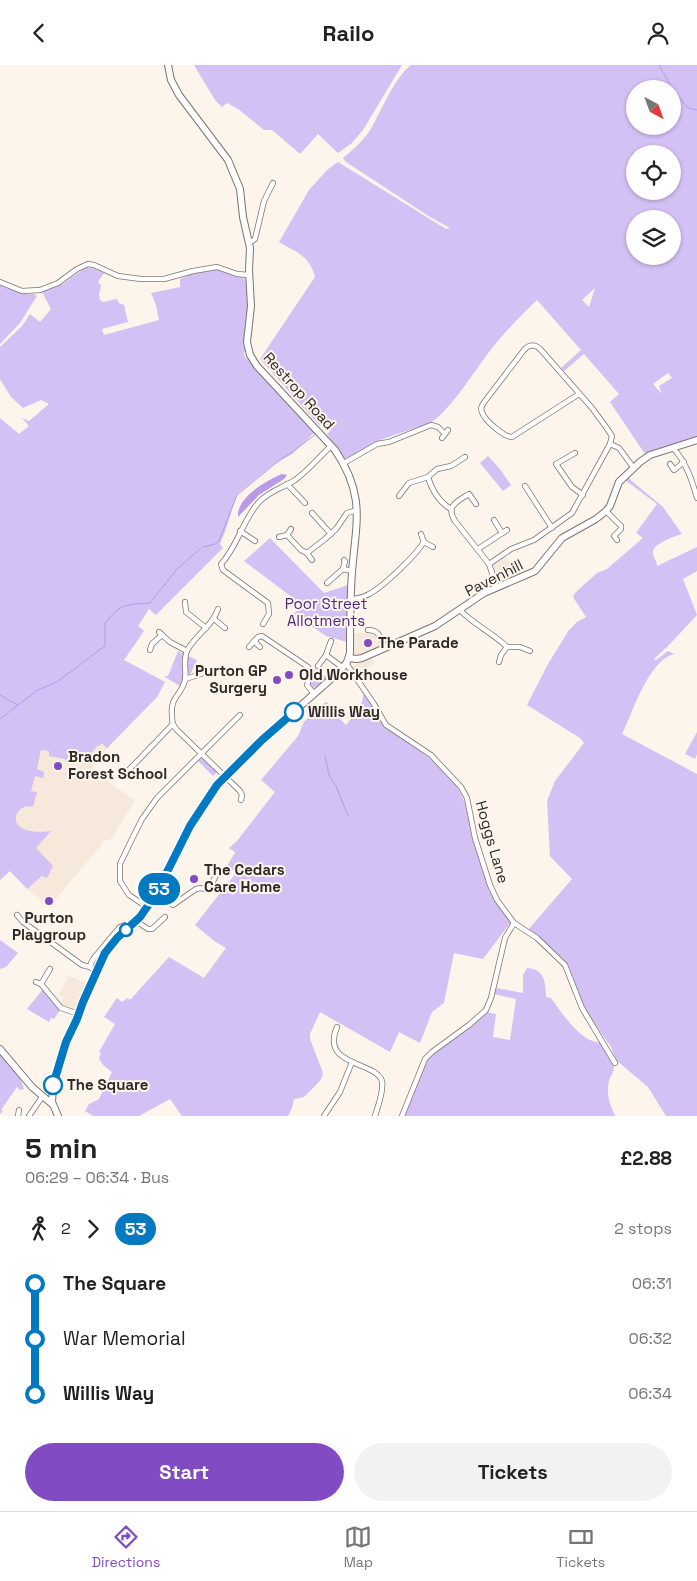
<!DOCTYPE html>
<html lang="en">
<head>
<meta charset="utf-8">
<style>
	body { margin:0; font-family:"Space Grotesk",sans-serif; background:#f2f2f2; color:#222; height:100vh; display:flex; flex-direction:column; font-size:19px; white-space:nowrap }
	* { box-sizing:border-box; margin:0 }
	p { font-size:16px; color:#767676 }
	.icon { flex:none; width:28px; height:28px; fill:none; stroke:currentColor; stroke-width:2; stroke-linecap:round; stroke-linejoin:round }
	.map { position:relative; height:1051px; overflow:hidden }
	.drawer { display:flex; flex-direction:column; background:#fff; flex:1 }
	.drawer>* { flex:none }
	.badge { padding:0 10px; border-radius:16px; font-size:18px; line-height:32px }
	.needle { width:32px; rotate:139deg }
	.fabs { position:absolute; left:626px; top:15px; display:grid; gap:10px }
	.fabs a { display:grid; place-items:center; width:55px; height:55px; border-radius:50%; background:#fff; box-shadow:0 1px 4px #0004; font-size:25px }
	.map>.badge { position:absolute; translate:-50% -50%; box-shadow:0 0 0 2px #fff }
	.legs { display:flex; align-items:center; gap:8px; height:55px; padding:0 25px; font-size:16px }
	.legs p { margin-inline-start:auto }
	.summary { display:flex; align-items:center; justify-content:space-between; height:85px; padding:0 25px }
	h1 { font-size:28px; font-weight:700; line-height:38px }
	.cta { display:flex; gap:10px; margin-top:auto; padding:10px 25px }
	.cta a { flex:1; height:58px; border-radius:30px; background:#814bc3; color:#fff; font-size:20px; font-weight:700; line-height:58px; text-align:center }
	.cta a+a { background:#f2f2f2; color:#222 }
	ul { padding:0 25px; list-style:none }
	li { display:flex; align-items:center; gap:18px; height:55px; font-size:19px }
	li i { display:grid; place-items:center; width:8px; height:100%; margin:0 6px; background:currentColor }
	li i::after { content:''; width:12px; height:12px; margin:-6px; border:4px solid; border-radius:50%; background:#fff }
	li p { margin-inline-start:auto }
	li:first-child i { background:linear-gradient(#0000 50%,currentColor 0) }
	li:last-child i { background:linear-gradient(currentColor 50%,#0000 0) }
	header { display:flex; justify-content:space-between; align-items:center; height:65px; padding:0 25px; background:#fff; font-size:22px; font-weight:700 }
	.tab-bar { display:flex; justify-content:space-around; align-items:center; height:70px; border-top:1px solid #e0e0e0; background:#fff; font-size:14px; color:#767676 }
	.tab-bar a { display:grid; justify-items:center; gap:2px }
	.tab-bar .on { color:#814bc3 }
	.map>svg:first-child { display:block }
	.built { fill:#f6e8da }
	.green { fill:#d3c0f5; fill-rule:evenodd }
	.water { fill:#b89ae9 }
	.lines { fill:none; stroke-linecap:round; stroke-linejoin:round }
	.stream { stroke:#b89ae9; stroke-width:1 }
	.street-casing { stroke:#7c746d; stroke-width:6 }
	.secondary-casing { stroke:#7c746d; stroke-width:8 }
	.street { stroke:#fff; stroke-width:4.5 }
	.secondary { stroke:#fff; stroke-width:6 }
	.line-1-casing { stroke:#fff; stroke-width:11 }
	.line-1 { stroke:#0279c1; stroke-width:8 }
	.poi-dot { fill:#814bc3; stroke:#fdf4ec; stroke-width:2 }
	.stop-1-dot { fill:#fff; stroke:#0279c1; stroke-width:2.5 }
	.labels { text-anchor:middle; stroke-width:4; stroke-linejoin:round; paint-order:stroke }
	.street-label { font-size:15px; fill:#2d2a27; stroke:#fdf4ec }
	.park-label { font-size:15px; fill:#502580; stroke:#fdf4ec }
	.poi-label { font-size:15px; font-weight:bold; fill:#2d2a27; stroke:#fdf4ec; text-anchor:start }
	.stop-label { font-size:15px; font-weight:bold; fill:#2d2a27; stroke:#fdf4ec; text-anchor:start }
</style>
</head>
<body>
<header><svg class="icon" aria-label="back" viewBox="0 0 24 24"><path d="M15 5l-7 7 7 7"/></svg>Railo<svg class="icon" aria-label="person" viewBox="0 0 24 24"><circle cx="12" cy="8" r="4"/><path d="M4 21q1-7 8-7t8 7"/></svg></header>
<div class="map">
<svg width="697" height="1051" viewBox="0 0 697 1051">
	<rect width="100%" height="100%" fill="#fdf4ec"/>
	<g class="built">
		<path d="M 505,490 L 512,502 L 517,503 L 522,511 L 507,517 L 498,515 L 494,505 L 494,499 Z"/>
		<path d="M 374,567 L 376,569 L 381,580 L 380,582 L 361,592 L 356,591 L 353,588 L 352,569 Z"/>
		<path d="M 370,592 L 375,598 L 365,605 L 362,602 L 354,608 L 350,603 Z"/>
		<path d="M 124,595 L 165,617 L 157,632 L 103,688 L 96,696 L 92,704 L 135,736 L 118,762 L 115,770 L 109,775 L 102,776 L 101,780 L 55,835 L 49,830 L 43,837 L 27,824 L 10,806 L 0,815 L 0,680 Z"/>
		<path d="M 69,911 L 88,919 L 78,947 L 60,940 L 64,932 L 59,929 Z"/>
	</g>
	<g class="green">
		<path d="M 194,0 L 402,0 L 363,65 L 352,78 L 338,88 L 318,69 L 300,89 L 272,65 L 264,65 L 238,44 L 227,38 L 222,42 L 215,35 Z"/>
		<path d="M 411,0 L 697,0 L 697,373 L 682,376 L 645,389 L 610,337 L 619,329 L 584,289 L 564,306 L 561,303 L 581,285 L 537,235 C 521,250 506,266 492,283 C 473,307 448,352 420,364 L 418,362 L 380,375 L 348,393 L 343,393 L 327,369 L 331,365 L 323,359 L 320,361 L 260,294 L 315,212 C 310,191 296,187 279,177 L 309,125 L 327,105 L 338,97 L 446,164 L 450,163 L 430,152 L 346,97 L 343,93 C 354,84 365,74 372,62 C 382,44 395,12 411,0 ZM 635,24 L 672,24 L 672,61 L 635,61 ZM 635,89 L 672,89 L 672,126 L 635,126 ZM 635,154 L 672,154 L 672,191 L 635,191 ZM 595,223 L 589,242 L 582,235 ZM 668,308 L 672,313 L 659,321 L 662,329 L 653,319 Z"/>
		<path d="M 86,202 L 95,204 L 104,208 L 98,217 L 101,221 L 99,229 L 100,235 L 103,237 L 117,234 L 119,238 L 124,240 L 128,257 L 102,264 L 104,270 L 159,255 L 156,240 L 151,228 L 180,222 L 180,214 L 198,206 L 218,203 L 244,213 C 254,224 247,271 246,286 L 244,288 L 245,292 L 318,369 L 313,369 L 292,389 L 273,400 L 237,429 L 226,464 L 220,479 L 223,483 L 156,550 L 149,544 L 138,561 L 144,566 L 124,595 L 165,617 L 157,632 L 107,683 L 102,678 L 99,681 L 98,680 L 87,693 L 81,687 L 80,689 L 87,694 L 85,698 L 79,696 L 66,696 L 65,694 L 49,691 L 49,686 L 41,685 L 37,704 L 44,707 L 43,713 L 35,711 L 31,726 L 37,727 L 33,742 C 21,738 10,752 19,761 C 26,768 42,767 51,766 L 36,783 L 53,801 L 47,813 L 42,811 L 27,824 L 10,806 L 0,815 L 0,353 L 19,369 L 29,361 L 22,353 L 29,356 L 49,339 L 41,335 L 23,343 L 11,332 L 0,314 L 0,282 L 22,261 L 30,249 L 40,257 L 51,244 L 42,227 L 63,219 Z"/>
		<path d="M 0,219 L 24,229 L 34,229 L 37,231 L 20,258 L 0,279 Z"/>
		<path d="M 488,391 L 500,404 L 511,420 L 503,426 L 480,398 Z"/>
		<path d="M 627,412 L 663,442 L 682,469 C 675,471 655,478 653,486 C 652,490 657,496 657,501 L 697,482 L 697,506 L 683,514 L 697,550 L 668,581 L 654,594 L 656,595 L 668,586 L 674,589 C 648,596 633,647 622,669 L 697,709 L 697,1051 L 666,1051 L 648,1022 L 616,995 L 611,982 L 590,952 L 580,935 L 570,904 L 563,893 L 528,865 L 572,814 L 550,791 L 547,736 L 555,716 L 584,678 L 580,673 L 527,640 L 548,599 L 569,565 L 577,557 L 586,552 L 573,532 L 575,528 L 597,508 L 607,504 L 643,473 L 636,468 L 657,439 L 625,415 Z"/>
		<path d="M 270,473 L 324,528 L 348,520 L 347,577 L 326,571 L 294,549 L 301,539 L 244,496 Z"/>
		<path d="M 178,586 L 184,589 L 183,614 L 180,621 L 165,612 L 165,611 L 168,611 Z"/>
		<path d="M 188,591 L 197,595 L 190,610 L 188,608 Z"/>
		<path d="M 310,601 L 328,613 L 312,624 C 308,620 309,617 312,612 L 314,612 L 315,608 Z"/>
		<path d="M 365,629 L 372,636 L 386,662 L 428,692 L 455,717 L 466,740 L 472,771 L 490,827 L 511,857 L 483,894 L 454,888 L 444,938 L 432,947 L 420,978 L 399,967 L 390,987 L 320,947 L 310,969 L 310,974 L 322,1005 L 323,1010 L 319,1017 L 304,1032 L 294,1034 L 292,1043 L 288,1051 L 182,1051 L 170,1034 L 139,1051 L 93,1051 L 85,1046 L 89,1039 L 99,1034 L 112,1007 L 104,1001 L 99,994 L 101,988 L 99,987 L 115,959 L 104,952 L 117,933 L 122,937 L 128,933 L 130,935 L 169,892 L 204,913 L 226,883 L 214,876 L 195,860 L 236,808 L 227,801 L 235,788 L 235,787 L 229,783 L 237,776 L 275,727 L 261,715 L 298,671 L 304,657 L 317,643 L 326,637 L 342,647 L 337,651 L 346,660 C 353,651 363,642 363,630 Z"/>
		<path d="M 697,667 L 697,689 L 695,694 L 685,689 Z"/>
		<path d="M 201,693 L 203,694 L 217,707 L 213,711 L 198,696 Z"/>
		<path d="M 0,875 L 18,888 L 6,902 L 0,904 Z"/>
		<path d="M 527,903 C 544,904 546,917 546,932 L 551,933 C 560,946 583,980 601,977 C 605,983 613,994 614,1002 C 614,1007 610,1012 609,1016 C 606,1029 610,1040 615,1051 L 404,1051 L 425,999 L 433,988 L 457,970 L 460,971 L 461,967 L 486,947 L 496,949 L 493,972 L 510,975 L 516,934 L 494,929 L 496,923 L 523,928 L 523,910 Z"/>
		<path d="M 43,924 L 60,945 L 54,954 L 51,953 L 49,957 L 27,944 Z"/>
		<path d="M 0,989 L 23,1014 L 21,1016 L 24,1024 L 20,1025 L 17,1022 L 1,1045 L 3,1046 L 0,1049 Z"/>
	</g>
	<path class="water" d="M 282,409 L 287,410 L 284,414 L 259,430 L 238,452 C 236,433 267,415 282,409 Z"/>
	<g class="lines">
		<g class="stream">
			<path d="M 659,0 L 672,23"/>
			<path d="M 672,24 L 688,43 L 697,45"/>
			<path d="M 203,482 L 215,479 L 219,476 L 237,430 L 281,394 L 291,388 L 316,369"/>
			<path d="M 0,630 L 18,640 L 0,654"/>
			<path d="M 18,640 L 38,625 L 57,617 L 105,581 L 105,558 C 111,551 119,541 129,540 C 136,538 143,539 150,538 L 177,504 L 200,484"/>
			<path d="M 325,691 L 329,710 L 336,721 L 348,751"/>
		</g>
		<g class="street-casing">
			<g id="street">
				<path d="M 249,178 L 255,174 L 264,136 L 273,118"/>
				<path d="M 0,217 L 22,226 L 40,225 L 58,218 L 77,204 L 88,199 L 94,200 L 118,211 L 141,214 L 164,214 L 193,206 L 217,202 L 237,209 L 249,210"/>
				<path d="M 579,329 L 512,372 C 504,372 484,355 482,347 C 480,343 482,340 485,336 L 524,285 C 529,279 536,279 541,285 L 592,343 L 606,362 L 612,371 L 610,379"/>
				<path d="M 442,373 L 448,365"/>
				<path d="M 673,383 C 686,397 692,415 697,433"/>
				<path d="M 575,388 L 556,399 L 572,422 L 583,430"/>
				<path d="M 344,398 L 377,379 L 389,377 L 431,360 L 438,362 L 445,369"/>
				<path d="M 670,399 L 674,405 L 684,397"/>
				<path d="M 287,419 L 305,438"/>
				<path d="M 525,421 L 552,463"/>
				<path d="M 399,431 L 409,418 L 428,412"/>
				<path d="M 476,439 L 469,429 C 458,436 445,441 455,456 L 489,499"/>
				<path d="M 451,444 C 439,437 432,425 428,412 L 437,404 L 451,401 L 465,392"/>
				<path d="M 606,446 L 621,461 L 621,464 L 614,471 L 617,475"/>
				<path d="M 312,448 L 331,469"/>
				<path d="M 494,455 L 502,468"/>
				<path d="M 240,466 L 255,476"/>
				<path d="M 421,469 L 424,477"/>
				<path d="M 287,470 L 301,485 L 307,488 L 325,474 L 336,464 L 347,448 L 357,445"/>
				<path d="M 279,472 L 287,470 L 291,464"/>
				<path d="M 478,484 L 507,465"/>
				<path d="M 307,488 L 312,495"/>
				<path d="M 343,504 L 345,496 L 344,495"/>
				<path d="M 327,518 L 343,504 L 352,506"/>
				<path d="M 497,522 L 489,499 L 511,484 L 534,475 L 572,448 L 610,379 L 619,383 L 633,402"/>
				<path d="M 350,535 C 356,533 363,533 369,529 C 383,522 415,491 424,477 L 433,482"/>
				<path d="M 185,537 L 186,547 L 206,563"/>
				<path d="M 218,544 C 213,560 196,570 188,584 C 182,595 187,604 185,615 C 182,630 170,631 172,650 C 172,656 172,660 177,665 L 240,726 L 242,730 L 241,735"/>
				<path d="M 460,545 C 474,560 493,568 507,582 L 520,582 L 530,586"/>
				<path d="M 214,554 L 225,563"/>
				<path d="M 263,559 L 269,549 L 268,538 L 223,505 L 221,499 C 238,481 242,456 259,437 C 271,425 281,424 295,415 C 308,406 319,392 331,381"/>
				<path d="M 368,565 C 380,565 380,573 385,583"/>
				<path d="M 159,567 L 170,577 L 187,586"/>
				<path d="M 254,576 L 260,582"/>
				<path d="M 249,582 L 258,572 L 262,571 L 308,602 L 310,610 L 307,620 L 314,629"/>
				<path d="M 150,585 L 152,579 L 162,570"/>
				<path d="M 326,590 L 331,576"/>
				<path d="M 499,597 L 501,590 L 507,582"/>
				<path d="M 346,600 L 348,601 L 374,639 L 386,660 L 431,690 L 461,722 L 467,733 L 475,773 L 490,820 L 497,835 L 514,858 L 537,873 L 565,900 L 582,943 L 615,998"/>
				<path d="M 318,601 L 326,590 L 343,603"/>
				<path d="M 185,614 C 189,613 210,606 212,605"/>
				<path d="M 124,710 L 173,659"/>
				<path d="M 156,829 L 173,840 L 196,824 L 201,823 L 209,825 L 217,808"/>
				<path d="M 147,842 L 129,830 L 120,816 L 120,799 L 132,774 L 142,754 L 157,733 L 240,650"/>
				<path d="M 17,850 L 23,857 L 82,900 L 90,902 L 96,907"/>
				<path d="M 136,856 L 148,864 L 152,864 L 165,852"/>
				<path d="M 90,902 L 91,898 L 94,893 L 120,862 L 125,860 L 129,863"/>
				<path d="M 36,917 L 41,919 L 50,904"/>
				<path d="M 41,919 L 61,943 L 79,949"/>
				<path d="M 337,962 C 320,1002 376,996 382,1016 C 384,1026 378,1041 375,1051"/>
				<path d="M 18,1051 L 19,1045"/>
				<path d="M 29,1051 L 42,1032"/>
				<path d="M 324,1051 L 340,1027 L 352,997"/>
				<path d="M 402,1051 L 425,994 L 432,987 L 469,960 L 486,945 L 491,933 L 505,873 L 514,858"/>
			</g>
		</g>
		<g class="secondary-casing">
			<g id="secondary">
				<path d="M 349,593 L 357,594 L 362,593 L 435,561 L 484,528 L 535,506 L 562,473 L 596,454 L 606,446 L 610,441 L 619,417 L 640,397 L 650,390 L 697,375"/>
				<path d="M 0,984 L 32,1022 L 52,1039"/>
				<path d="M 58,1051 L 52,1037 L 53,1022 L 56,1007 L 66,977 L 77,954 L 83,937 L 104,889 L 117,873 L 140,852 L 156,829 L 190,761 L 217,719 L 262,675 L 340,606 L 347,597 L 350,588 C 350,561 350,535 352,507 C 356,457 366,431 335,385 L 257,301 L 250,290 L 247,277 L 251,241 L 249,205 L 250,183 L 243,152 L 240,124 L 228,95 L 179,30 L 171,15 L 168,0"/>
			</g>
		</g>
		<use href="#street" class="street"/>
		<use href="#secondary" class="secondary"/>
	</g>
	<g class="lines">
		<g class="line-1-casing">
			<path id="line-1" d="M 53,1020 L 66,977 L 77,954 L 83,937 L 105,888 L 117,873 L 140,852 L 156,829 L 190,761 L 217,720 L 262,675 L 294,647"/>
		</g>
		<use href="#line-1" class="line-1"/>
	</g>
	<g class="poi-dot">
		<circle cx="368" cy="578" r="5"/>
		<circle cx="289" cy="610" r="5"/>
		<circle cx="277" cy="615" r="5"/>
		<circle cx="58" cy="701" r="5"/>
		<circle cx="194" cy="814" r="5"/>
		<circle cx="49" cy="836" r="5"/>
	</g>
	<g class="stop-1-dot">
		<circle cx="294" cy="647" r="9"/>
		<circle cx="126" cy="865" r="6"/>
		<circle cx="53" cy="1020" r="9"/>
	</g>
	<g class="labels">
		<g class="street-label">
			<text transform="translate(299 326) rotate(48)" y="5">Restrop Road</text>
			<text transform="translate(494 513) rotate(-27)" y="5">Pavenhill</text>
			<text transform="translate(492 777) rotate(74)" y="5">Hoggs Lane</text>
		</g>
		<g class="park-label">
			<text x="326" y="544">Poor Street<tspan x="326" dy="17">Allotments</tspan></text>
		</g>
		<g class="poi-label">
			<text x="378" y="583">The Parade</text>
			<text x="267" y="611" text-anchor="end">Purton GP<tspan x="267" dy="17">Surgery</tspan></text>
			<text x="299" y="615">Old Workhouse</text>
			<text x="68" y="697">Bradon<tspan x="68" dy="17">Forest School</tspan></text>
			<text x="204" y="810">The Cedars<tspan x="204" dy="17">Care Home</tspan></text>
			<text x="49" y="858" text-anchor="middle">Purton<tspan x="49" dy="17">Playgroup</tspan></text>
		</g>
		<g class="stop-label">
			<text x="308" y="652">Willis Way</text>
			<text x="67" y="1025">The Square</text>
		</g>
	</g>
</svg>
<div class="fabs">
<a><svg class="needle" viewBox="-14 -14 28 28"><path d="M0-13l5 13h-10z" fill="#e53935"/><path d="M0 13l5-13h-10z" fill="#767676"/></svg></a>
<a><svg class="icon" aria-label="locate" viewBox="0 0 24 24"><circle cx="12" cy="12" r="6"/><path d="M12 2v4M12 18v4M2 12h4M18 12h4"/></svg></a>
<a><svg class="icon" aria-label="layers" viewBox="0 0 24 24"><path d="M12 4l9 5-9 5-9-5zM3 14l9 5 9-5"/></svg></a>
</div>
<b class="badge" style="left:159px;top:824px;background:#0279c1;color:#fff">53</b>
</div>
<section class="drawer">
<div class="summary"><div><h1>5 min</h1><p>06:29 – 06:34 · Bus</p></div><b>£2.88</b></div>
<div class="legs"><svg class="icon" aria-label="walk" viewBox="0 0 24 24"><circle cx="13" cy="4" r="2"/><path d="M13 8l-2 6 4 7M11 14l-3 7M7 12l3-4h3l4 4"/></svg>2<svg class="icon" aria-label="forward" viewBox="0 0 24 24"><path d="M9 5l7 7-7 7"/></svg><b class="badge" style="background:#0279c1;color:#fff">53</b><p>2 stops</p></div>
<ul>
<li><i style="color:#0279c1"></i><b>The Square</b><p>06:31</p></li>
<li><i style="color:#0279c1"></i><span>War Memorial</span><p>06:32</p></li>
<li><i style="color:#0279c1"></i><b>Willis Way</b><p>06:34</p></li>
</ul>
<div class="cta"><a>Start</a><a>Tickets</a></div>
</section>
<nav class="tab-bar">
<a class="on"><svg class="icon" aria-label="directions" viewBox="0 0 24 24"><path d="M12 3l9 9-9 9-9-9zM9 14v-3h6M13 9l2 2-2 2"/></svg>Directions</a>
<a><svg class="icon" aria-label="map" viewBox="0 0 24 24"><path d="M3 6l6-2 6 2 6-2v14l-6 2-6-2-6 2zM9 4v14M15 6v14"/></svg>Map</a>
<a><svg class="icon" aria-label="tickets" viewBox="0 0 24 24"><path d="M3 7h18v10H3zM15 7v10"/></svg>Tickets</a>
</nav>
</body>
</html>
